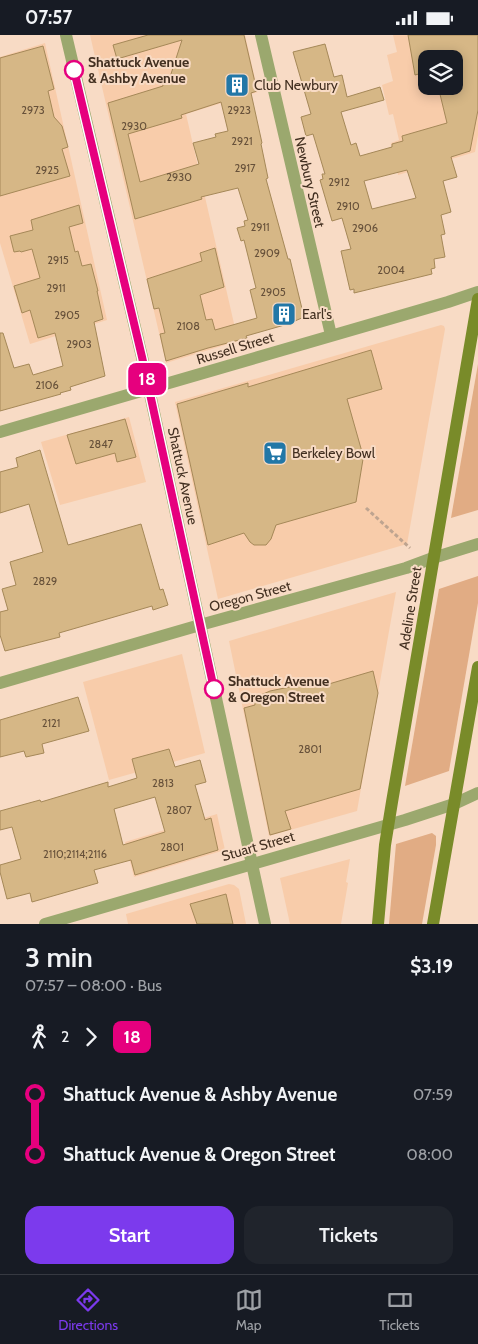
<!DOCTYPE html>
<html lang="en">
<head>
<meta charset="utf-8">
<style>
	body { margin:0; font-family:Cabin,sans-serif; background:#20242c; color:#f1f3f6; height:100vh; display:flex; flex-direction:column; font-size:19px; white-space:nowrap }
	* { box-sizing:border-box; margin:0 }
	p { font-size:16px; color:#9ea1a6 }
	.icon { flex:none; width:28px; height:28px; fill:none; stroke:currentColor; stroke-width:2; stroke-linecap:round; stroke-linejoin:round }
	.map { position:relative; height:889px; overflow:hidden }
	.panel { display:flex; flex-direction:column; background:#171b24; flex:1 }
	.panel>* { flex:none }
	.badge { padding:0 10px; border-radius:8px; font-size:18px; line-height:32px }
	.tools { position:absolute; left:418px; top:15px; display:grid; gap:10px }
	.tools a { display:grid; place-items:center; width:45px; height:45px; border-radius:10px; background:#171b24; box-shadow:0 2px 12px #0003; font-size:25px }
	.map>.badge { position:absolute; translate:-50% -50%; box-shadow:0 0 0 2px #fff }
	.legs { display:flex; align-items:center; gap:8px; height:55px; padding:0 25px; font-size:16px }
	.legs p { margin-inline-start:auto }
	.headline { display:flex; align-items:center; justify-content:space-between; height:85px; padding:0 25px }
	h1 { font-size:28px; font-weight:600; line-height:38px }
	.cta { display:flex; gap:10px; margin-top:auto; padding:10px 25px }
	.cta a { flex:1; height:58px; border-radius:15px; background:#7c3aed; color:#fff; font-size:20px; font-weight:600; line-height:58px; text-align:center }
	.cta a+a { background:#20242c; color:#f1f3f6 }
	ul { padding:0 25px; list-style:none }
	li { display:flex; align-items:center; gap:18px; height:60px; font-size:19px }
	li i { display:grid; place-items:center; width:8px; height:100%; margin:0 6px; background:currentColor }
	li i::after { content:''; width:12px; height:12px; margin:-6px; border:4px solid; border-radius:50%; background:#171b24 }
	li p { margin-inline-start:auto }
	li:first-child i { background:linear-gradient(#0000 50%,currentColor 0) }
	li:last-child i { background:linear-gradient(currentColor 50%,#0000 0) }
	.status { display:flex; justify-content:space-between; align-items:center; height:35px; padding:0 25px; background:#171b24; direction:ltr }
	.status svg { height:14px; fill:currentColor }
	.tab-bar { display:flex; justify-content:space-around; align-items:center; height:70px; border-top:1px solid #363941; background:#171b24; font-size:14px; color:#9ea1a6 }
	.tab-bar a { display:grid; justify-items:center; gap:2px }
	.tab-bar .current { color:#7c3aed }
	.map>svg:first-child { display:block }
	.built { fill:#f8ccaa; fill-rule:evenodd }
	.green { fill:#e1ac84 }
	.building { fill:#d6b786; stroke:#a58858; fill-rule:evenodd }
	.lines { fill:none; stroke-linecap:round; stroke-linejoin:round }
	.path { stroke:#bea490; stroke-width:3; stroke-dasharray:4 2.5; stroke-linecap:butt }
	.minor { stroke:#9ba86e; stroke-width:12 }
	.tertiary { stroke:#9ba86e; stroke-width:12 }
	.secondary { stroke:#798b29; stroke-width:12 }
	.line-1-casing { stroke:#fff; stroke-width:11 }
	.line-1 { stroke:#e6007e; stroke-width:8 }
	.stop-1-dot { fill:#fff; stroke:#e6007e; stroke-width:2.5 }
	.labels { text-anchor:middle; stroke-width:4; stroke-linejoin:round; paint-order:stroke }
	.number-label { font-size:11px; fill:#67513a }
	.stop-label { font-size:14px; font-weight:bold; fill:#422f20; stroke:#f8dbc5; text-anchor:start }
	.poi-label { font-size:14px; fill:#422f20; stroke:#f8dbc5; text-anchor:start }
	.street-label { font-size:14px; fill:#422f20; stroke:#f8dbc5 }
</style>
</head>
<body>
<div class="status"><b>07:57</b><svg viewBox="0 0 49 12"><path d="M0 12V9h3v3zM5 12V6h3v6zM10 12V3h3v9zM15 12V0h3v12zM26 1h20v11H26zM47 4h2v5h-2z"/></svg></div>
<div class="map">
<svg width="478" height="889" viewBox="0 0 478 889">
	<rect width="100%" height="100%" fill="#f8dbc5"/>
	<g class="built">
		<path d="M 90,0 L 245,0 L 258,57 L 186,79 L 238,306 L 166,328 Z"/>
		<path d="M 393,0 L 478,0 L 478,100 L 475,117 L 398,140 L 391,108 L 399,105 L 393,79 L 389,80 L 382,50 L 393,46 L 387,20 L 397,17 ZM 426,24 L 454,24 L 454,51 L 426,51 Z"/>
		<path d="M 45,8 L 107,285 L 30,309 L 0,208 L 0,22 Z"/>
		<path d="M 441,290 L 444,291 L 445,294 L 407,509 L 218,564 L 175,367 Z"/>
		<path d="M 129,382 L 146,447 L 60,470 L 41,407 Z"/>
		<path d="M 396,557 L 357,776 L 269,801 L 229,606 Z"/>
		<path d="M 182,619 L 205,718 L 109,745 L 83,647 Z"/>
		<path d="M 217,779 L 225,815 L 134,842 L 125,807 Z"/>
		<path d="M 350,824 L 346,847 L 348,848 L 341,889 L 290,889 L 280,843 Z"/>
		<path d="M 229,849 L 234,850 L 239,854 L 246,889 L 128,889 L 126,879 Z"/>
	</g>
	<g class="green">
		<path d="M 478,329 L 478,475 L 451,483 Z"/>
		<path d="M 478,541 L 478,568 L 449,736 L 405,751 L 439,554 Z"/>
		<path d="M 432,798 L 436,801 L 436,810 L 422,889 L 389,889 L 396,809 Z"/>
	</g>
	<g class="building">
		<path d="M 148,0 L 244,0 L 257,56 L 251,58 L 262,108 L 261,109 L 268,143 L 266,144 L 288,224 L 290,224 L 304,282 L 288,289 L 246,301 L 247,303 L 208,313 L 166,326 L 160,299 L 165,298 L 159,273 L 154,274 L 147,244 L 202,226 L 200,218 L 215,213 L 224,252 L 200,260 L 206,285 L 212,284 L 215,295 L 257,283 L 250,255 L 256,253 L 244,205 L 241,206 L 237,193 L 245,191 L 244,186 L 248,185 L 238,153 L 201,162 L 202,164 L 135,184 L 108,68 L 163,51 L 162,45 L 170,42 L 182,5 L 117,24 L 113,10 ZM 221,67 L 228,96 L 215,99 L 216,102 L 193,108 L 199,129 L 140,147 L 128,99 L 182,83 L 181,80 Z"/>
		<path d="M 408,0 L 478,0 L 478,75 L 470,116 L 451,122 L 457,142 L 443,146 L 451,177 L 441,180 L 445,199 L 441,200 L 445,222 L 434,224 L 435,233 L 431,234 L 432,239 L 354,258 L 354,254 L 350,255 L 341,216 L 351,214 L 342,183 L 332,186 L 320,145 L 323,144 L 322,139 L 325,139 L 313,99 L 306,101 L 301,82 L 311,79 L 293,17 L 325,9 L 334,42 L 342,40 L 347,62 L 380,52 L 384,65 L 341,77 L 351,110 L 356,108 L 360,121 L 392,112 L 392,109 L 403,106 L 402,101 L 447,88 L 438,51 L 454,51 L 454,24 L 426,24 L 426,37 L 415,40 ZM 407,135 L 416,163 L 372,174 L 364,146 Z"/>
		<path d="M 43,11 L 54,54 L 48,56 L 54,82 L 62,91 L 68,112 L 62,114 L 70,141 L 0,161 L 0,23 Z"/>
		<path d="M 79,170 L 83,188 L 69,192 L 75,217 L 78,216 L 82,231 L 91,229 L 98,256 L 97,256 L 103,284 L 94,287 L 105,341 L 70,352 L 71,355 L 60,358 L 61,359 L 0,376 L 0,298 L 3,298 L 14,333 L 29,329 L 33,340 L 63,331 L 55,298 L 38,303 L 30,275 L 22,278 L 14,251 L 40,243 L 32,214 L 21,217 L 20,216 L 14,217 L 10,201 L 33,195 L 31,185 Z"/>
		<path d="M 371,315 L 382,354 L 347,364 L 362,417 L 364,418 L 356,467 L 276,490 L 271,504 L 266,510 L 254,510 L 250,507 L 244,498 L 208,510 L 177,369 L 248,348 L 248,352 Z"/>
		<path d="M 125,384 L 136,422 L 117,427 L 115,418 L 76,429 L 67,400 Z"/>
		<path d="M 40,415 L 68,510 L 141,489 L 160,555 L 163,554 L 168,570 L 153,575 L 152,571 L 59,598 L 60,602 L 5,616 L 0,600 L 0,577 L 8,575 L 2,554 L 16,550 L 10,527 L 43,517 L 29,469 L 0,478 L 0,437 L 18,432 L 16,423 Z"/>
		<path d="M 373,636 L 378,658 L 360,754 L 285,776 L 291,794 L 270,800 L 244,673 L 255,670 L 254,663 L 270,656 L 304,649 L 321,648 L 322,651 Z"/>
		<path d="M 78,662 L 89,696 L 42,709 L 44,718 L 26,722 L 24,716 L 0,722 L 0,685 Z"/>
		<path d="M 169,714 L 175,732 L 200,725 L 206,747 L 195,750 L 205,785 L 211,783 L 218,815 L 135,840 L 131,825 L 94,835 L 98,848 L 32,867 L 30,858 L 7,864 L 0,837 L 0,830 L 21,824 L 12,792 L 0,795 L 0,776 L 40,765 L 41,767 L 108,747 L 108,752 L 137,743 L 132,724 ZM 155,762 L 165,797 L 123,810 L 114,774 Z"/>
		<path d="M 226,859 L 233,889 L 197,889 L 190,869 Z"/>
	</g>
	<g class="lines">
		<path class="path" d="M 366,473 L 410,513"/>
		<g class="minor">
			<path d="M 261,0 L 331,300"/>
			<path d="M 0,397 L 448,267 L 478,257"/>
			<path d="M 0,648 L 200,590 L 406,533 L 433,523 L 478,509"/>
			<path d="M 45,889 L 405,785 L 454,769 L 478,758"/>
		</g>
		<path class="tertiary" d="M 66,0 L 142,322 L 265,889"/>
		<g class="secondary">
			<path d="M 378,889 L 385,810 L 392,767 L 478,264"/>
			<path d="M 433,889 L 478,632"/>
		</g>
	</g>
	<g class="lines">
		<g class="line-1-casing">
			<path id="line-1" d="M 74,35 L 142,322 L 214,654"/>
		</g>
		<use href="#line-1" class="line-1"/>
	</g>
	<defs>
		<g id="building-square" transform="scale(1.25)"><rect x="-9" y="-9" width="18" height="18" rx="4" fill="#2277a7" stroke="#f8dbc5"/><path d="M-4-6H4V6H1V3H-1V6H-4ZM-2.5-4.3h1.7v1.8h-1.7ZM.8-4.3h1.7v1.8H.8ZM-2.5-1h1.7V.8h-1.7ZM.8-1h1.7V.8H.8Z" fill="#fff"/></g>
		<g id="supermarket-square" transform="scale(1.25)"><rect x="-9" y="-9" width="18" height="18" rx="4" fill="#2277a7" stroke="#f8dbc5"/><path d="M-6-5.5h2.5l.6 2H6L4.5 2H-2.5L-4.4-4H-6ZM-1.5 3.2a1.3 1.3 0 1 0 .1 0ZM3 3.2a1.3 1.3 0 1 0 .1 0Z" fill="#fff"/></g>
	</defs>
	<g fill-rule="evenodd">
		<use href="#building-square" x="237" y="50"/>
		<use href="#building-square" x="284" y="279"/>
		<use href="#supermarket-square" x="275" y="418"/>
	</g>
	<g class="stop-1-dot">
		<circle cx="74" cy="35" r="9"/>
		<circle cx="214" cy="654" r="9"/>
	</g>
	<g class="labels">
		<g class="number-label">
			<text x="33" y="79">2973</text>
			<text x="239" y="79">2923</text>
			<text x="134" y="95">2930</text>
			<text x="242" y="110">2921</text>
			<text x="245" y="137">2917</text>
			<text x="47" y="139">2925</text>
			<text x="179" y="146">2930</text>
			<text x="339" y="151">2912</text>
			<text x="348" y="175">2910</text>
			<text x="260" y="196">2911</text>
			<text x="365" y="197">2906</text>
			<text x="267" y="222">2909</text>
			<text x="58" y="229">2915</text>
			<text x="391" y="239">2004</text>
			<text x="56" y="257">2911</text>
			<text x="273" y="261">2905</text>
			<text x="67" y="284">2905</text>
			<text x="188" y="295">2108</text>
			<text x="79" y="313">2903</text>
			<text x="47" y="354">2106</text>
			<text x="101" y="413">2847</text>
			<text x="45" y="550">2829</text>
			<text x="51" y="692">2121</text>
			<text x="310" y="718">2801</text>
			<text x="163" y="752">2813</text>
			<text x="179" y="779">2807</text>
			<text x="172" y="816">2801</text>
			<text x="75" y="823">2110;2114;2116</text>
		</g>
		<g class="stop-label">
			<text x="88" y="32">Shattuck Avenue<tspan x="88" dy="16">&amp; Ashby Avenue</tspan></text>
			<text x="228" y="651">Shattuck Avenue<tspan x="228" dy="16">&amp; Oregon Street</tspan></text>
		</g>
		<g class="poi-label">
			<text x="254" y="55">Club Newbury</text>
			<text x="302" y="284">Earl's</text>
			<text x="292" y="423">Berkeley Bowl</text>
		</g>
		<g class="street-label">
			<text transform="translate(310 147) rotate(77)" y="5">Newbury Street</text>
			<text transform="translate(235 313) rotate(-17)" y="5">Russell Street</text>
			<text transform="translate(183 441) rotate(78)" y="5">Shattuck Avenue</text>
			<text transform="translate(250 561) rotate(-15)" y="5">Oregon Street</text>
			<text transform="translate(410 573) rotate(-81)" y="5">Adeline Street</text>
			<text transform="translate(258 811) rotate(-16)" y="5">Stuart Street</text>
		</g>
	</g>
</svg>
<div class="tools">
<a><svg class="icon" aria-label="layers" viewBox="0 0 24 24"><path d="M12 4l9 5-9 5-9-5zM3 14l9 5 9-5"/></svg></a>
</div>
<b class="badge" style="left:147px;top:344px;background:#e6007e;color:#fff">18</b>
</div>
<section class="panel">
<div class="headline"><div><h1>3 min</h1><p>07:57 – 08:00 · Bus</p></div><b>$3.19</b></div>
<div class="legs"><svg class="icon" aria-label="walk" viewBox="0 0 24 24"><circle cx="13" cy="4" r="2"/><path d="M13 8l-2 6 4 7M11 14l-3 7M7 12l3-4h3l4 4"/></svg>2<svg class="icon" aria-label="forward" viewBox="0 0 24 24"><path d="M9 5l7 7-7 7"/></svg><b class="badge" style="background:#e6007e;color:#fff">18</b></div>
<ul>
<li><i style="color:#e6007e"></i><b>Shattuck Avenue &amp; Ashby Avenue</b><p>07:59</p></li>
<li><i style="color:#e6007e"></i><b>Shattuck Avenue &amp; Oregon Street</b><p>08:00</p></li>
</ul>
<div class="cta"><a>Start</a><a>Tickets</a></div>
</section>
<nav class="tab-bar">
<a class="current"><svg class="icon" aria-label="directions" viewBox="0 0 24 24"><path d="M12 3l9 9-9 9-9-9zM9 14v-3h6M13 9l2 2-2 2"/></svg>Directions</a>
<a><svg class="icon" aria-label="map" viewBox="0 0 24 24"><path d="M3 6l6-2 6 2 6-2v14l-6 2-6-2-6 2zM9 4v14M15 6v14"/></svg>Map</a>
<a><svg class="icon" aria-label="tickets" viewBox="0 0 24 24"><path d="M3 7h18v10H3zM15 7v10"/></svg>Tickets</a>
</nav>
</body>
</html>
